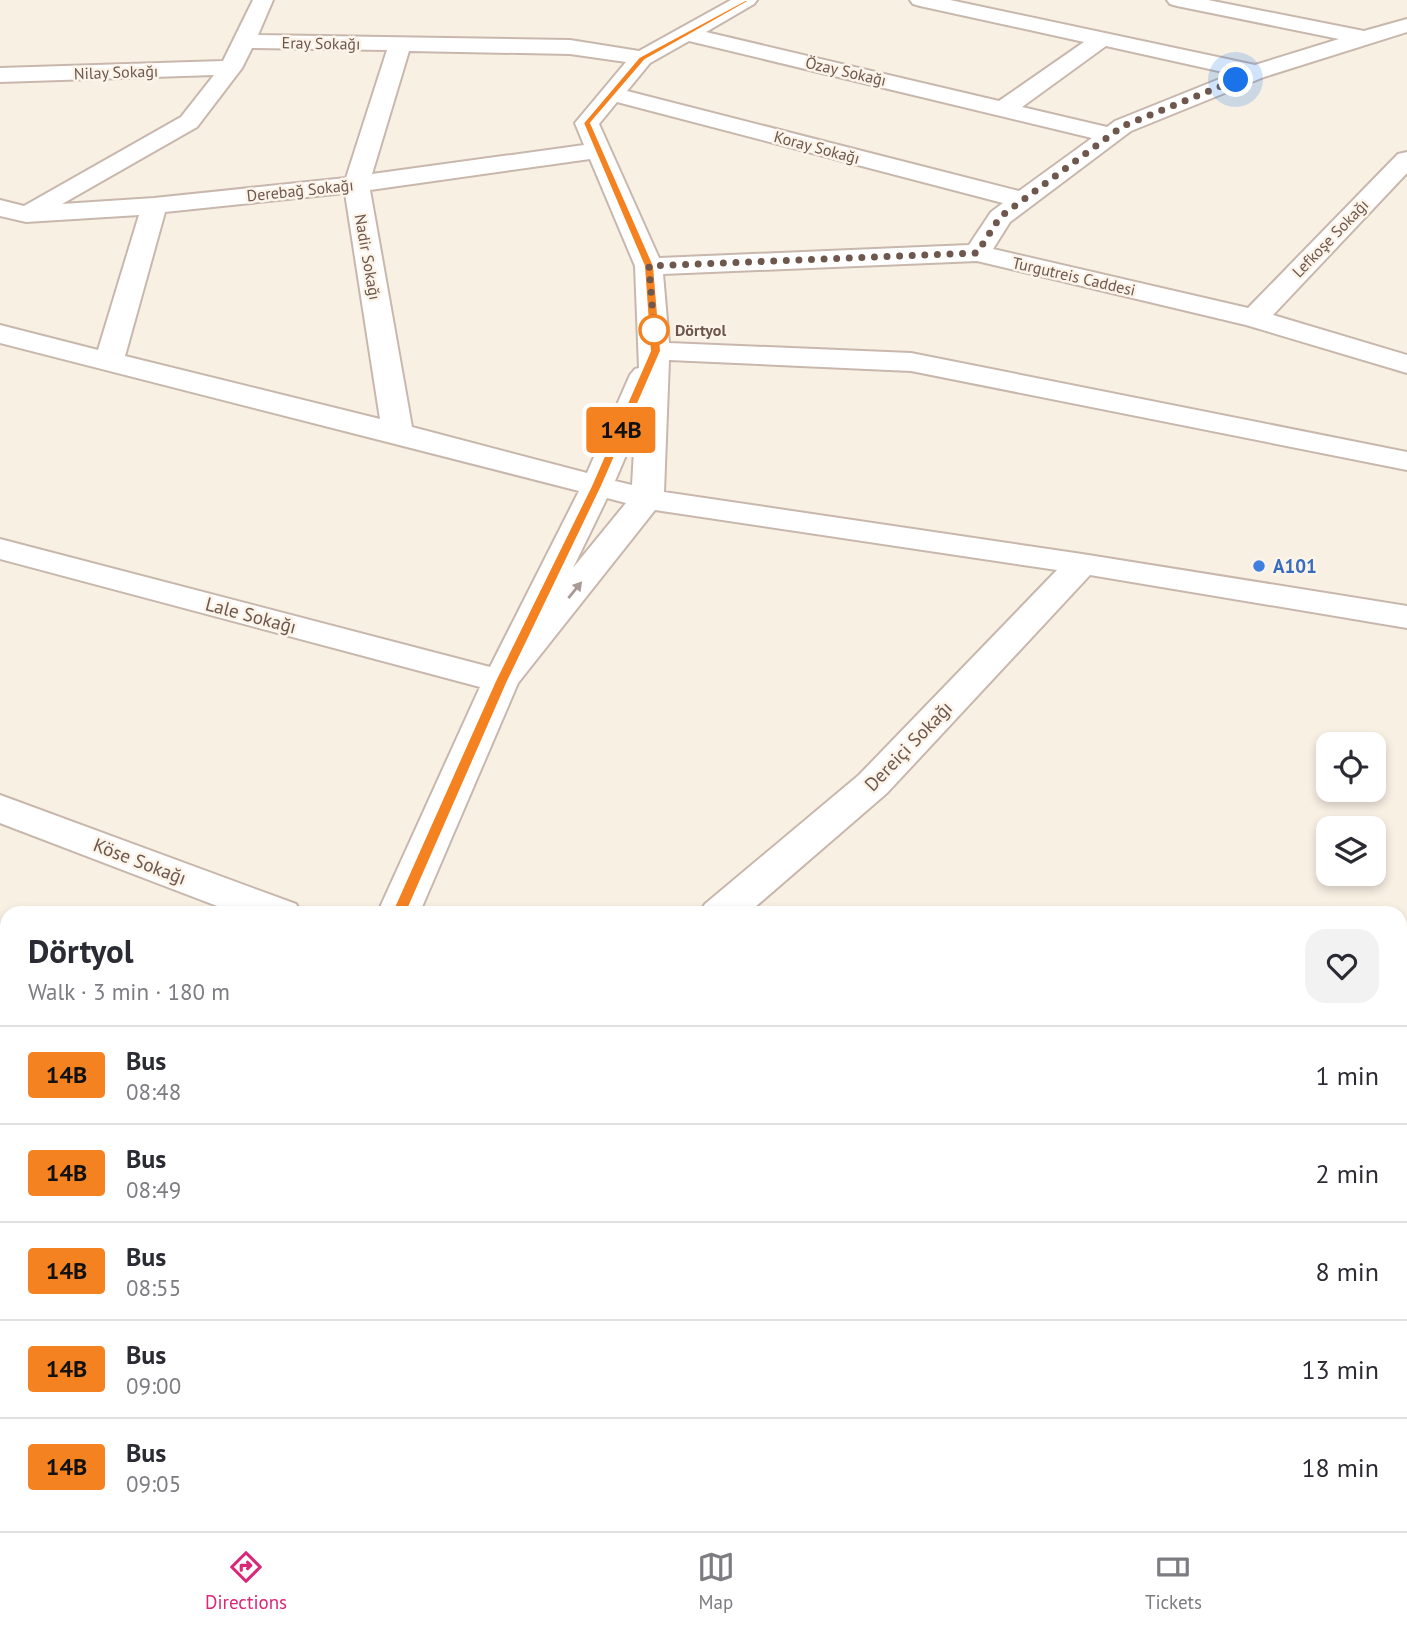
<!DOCTYPE html>
<html lang="en">
<head>
<meta charset="utf-8">
<style>
	body { margin:0; font-family:"PT Sans",sans-serif; background:#f2f2f3; color:#2b2b33; height:100vh; display:flex; flex-direction:column; font-size:26px; white-space:nowrap }
	* { box-sizing:border-box; margin:0 }
	p { font-size:23px; color:#7c7c81 }
	.icon { flex:none; width:38px; height:38px; fill:none; stroke:currentColor; stroke-width:2; stroke-linecap:round; stroke-linejoin:round }
	.map { position:relative; flex:1; overflow:hidden }
	.sheet { position:absolute; left:0px; top:906px; width:1407px; height:625px; display:flex; flex-direction:column; background:#fff; border-radius:21px 21px 0 0; box-shadow:0 4px 10px #0003 }
	.sheet>* { flex:none }
	.badge { padding:0 14px; border-radius:5px; font-size:24px; line-height:46px }
	.controls { position:absolute; left:1316px; top:732px; display:grid; gap:14px }
	.controls a { display:grid; place-items:center; width:70px; height:70px; border-radius:14px; background:#fff; box-shadow:0 4px 10px #0003; font-size:35px }
	.you { position:absolute; width:35px; height:35px; margin:-18px; border:5px solid #fff; border-radius:50%; background:#1a73e8; box-shadow:0 0 0 10px #1a73e833 }
	.map>.badge { position:absolute; translate:-50% -50%; box-shadow:0 0 0 4px #fff }
	.round { display:grid; place-items:center; flex:none; width:74px; height:74px; border-radius:21px; background:#f2f2f3 }
	.head { display:flex; align-items:center; justify-content:space-between; height:119px; padding:0 28px }
	h1 { font-size:33px; font-weight:700; line-height:52px }
	ul { padding:0; list-style:none }
	li { display:flex; align-items:center; gap:21px; height:98px; padding:0 28px; border-top:2px solid #e1e1e2 }
	li div { flex:1 }
	li b { display:block; font-size:26px }
	li em { font-style:normal }
	li .badge { min-width:77px; font-weight:700; text-align:center }
	.tab-bar { display:flex; justify-content:space-around; align-items:center; height:98px; border-top:2px solid #e1e1e2; background:#fff; font-size:19px; color:#7c7c81 }
	.tab-bar a { display:grid; justify-items:center; gap:4px }
	.tab-bar .active { color:#db2777 }
	.map>svg:first-child { display:block }
	.lines { fill:none; stroke-linecap:round; stroke-linejoin:round }
	.minor-casing { stroke:#c8b7ac; stroke-width:4 }
	.minor { fill:#fff; fill-rule:evenodd }
	.oneway { fill:#a89a94 }
	.line { fill:#f58220; stroke:#fff; stroke-width:2 }
	.walk { stroke:#6e574d; stroke-width:7; stroke-dasharray:0 12.6 }
	.stop-dot { fill:#fff; stroke:#f58220; stroke-width:3.5 }
	.shop-dot { fill:#3f7fe0; stroke:#fcf4e9; stroke-width:2.5 }
	.labels { text-anchor:middle; stroke-width:5; stroke-linejoin:round; paint-order:stroke }
	.far-street-label { font-size:16px; fill:#6e574d; stroke:#fcf4e9 }
	.far-stop-label { font-size:16px; font-weight:bold; fill:#6e574d; stroke:#fcf4e9; text-anchor:start }
	.shop-label { font-size:19px; font-weight:bold; fill:#366cbe; stroke:#fcf4e9; text-anchor:start }
	.street-label { font-size:19px; fill:#6e574d; stroke:#fcf4e9 }
</style>
</head>
<body>
<div class="map">
<svg width="1407" height="1531" viewBox="0 0 1407 1531">
	<rect width="100%" height="100%" fill="#f9f0e4"/>
	<g class="lines">
		<g class="minor-casing">
			<g id="minor">
				<path d="M 253,0 L 273,0 L 258,35 L 570,40 L 639,51 L 731,0 L 757,0 L 754,4 L 706,32 L 999,101 L 1084,42 L 920,6 L 913,4 L 910,0 L 950,0 L 1255,65 L 1339,39 L 1177,6 L 1170,4 L 1167,0 L 1208,0 L 1364,31 L 1407,19 L 1407,32 L 1264,77 L 1131,131 L 1010,222 L 993,249 L 1248,308 L 1398,154 L 1407,152 L 1407,173 L 1273,315 L 1407,355 L 1407,373 L 1246,325 L 977,261 L 663,274 L 669,343 L 911,353 L 1407,452 L 1407,470 L 911,371 L 669,360 L 664,492 L 1082,554 L 1407,606 L 1407,628 L 1090,575 L 887,793 L 747,914 L 699,914 L 705,904 L 859,775 L 1057,570 L 655,510 L 518,683 L 419,914 L 377,914 L 480,687 L 0,559 L 0,539 L 490,667 L 579,491 L 0,343 L 0,325 L 98,350 L 139,215 L 26,222 L 0,216 L 0,200 L 24,206 L 181,117 L 214,75 L 0,82 L 0,68 L 223,61 ZM 689,41 L 1092,138 L 1019,191 L 627,91 L 650,63 ZM 1106,46 L 1232,74 L 1115,121 L 1107,127 L 1022,107 ZM 252,48 L 387,50 L 346,178 L 154,198 L 62,204 L 197,127 L 242,68 ZM 409,51 L 570,54 L 626,62 L 575,123 L 584,145 L 372,174 ZM 617,102 L 1003,203 L 991,212 L 969,245 L 659,258 L 599,124 ZM 590,159 L 635,266 L 639,368 L 635,369 L 630,375 L 587,473 L 412,427 L 370,190 ZM 345,193 L 380,419 L 125,356 L 165,212 ZM 635,434 L 632,485 L 615,481 ZM 607,498 L 626,503 L 573,568 Z"/>
				<path d="M 0,795 L 296,904 L 302,914 L 238,914 L 0,823 Z"/>
				<path d="M 1407,955 L 1407,990 L 1400,992 L 1400,958 Z"/>
				<path d="M 0,1200 L 7,1202 L 7,1244 L 0,1242 Z"/>
				<path d="M 1400,1418 L 1407,1420 L 1407,1472 L 1400,1470 Z"/>
				<path d="M 15,1524 L 72,1524 L 69,1531 L 12,1531 Z"/>
				<path d="M 550,1524 L 611,1524 L 608,1531 L 547,1531 Z"/>
				<path d="M 807,1524 L 869,1524 L 872,1531 L 810,1531 Z"/>
			</g>
		</g>
		<use href="#minor" class="minor"/>
	</g>
	<defs><path id="oneway-solid" d="M-6-.8H1V-3.2L6.5 0L1 3.2V.8H-6Z" transform="scale(1.75)"/></defs>
	<use class="oneway" href="#oneway-solid" transform="translate(575 590) rotate(-51)"/>
	<path class="line" d="M 745,0 L 751,0 L 645,60 L 591,123 L 654,266 L 661,351 L 602,486 L 508,681 L 406,914 L 403,917 L 393,917 L 391,914 L 495,681 L 591,486 L 650,351 L 644,266 L 583,123 L 639,57 Z"/>
	<g class="lines">
		<path class="walk" d="M 654,330 L 649,266 L 977,253 L 1000,217 L 1123,126 L 1236,80"/>
	</g>
	<circle class="stop-dot" cx="654" cy="330" r="14"/>
	<circle class="shop-dot" cx="1259" cy="566" r="7"/>
	<g class="labels">
		<g class="far-street-label">
			<text transform="translate(321 43) rotate(1)" y="6">Eray Sokağı</text>
			<text transform="translate(846 71) rotate(13)" y="6">Özay Sokağı</text>
			<text transform="translate(116 72) rotate(-2)" y="6">Nilay Sokağı</text>
			<text transform="translate(817 147) rotate(15)" y="6">Koray Sokağı</text>
			<text transform="translate(300 190) rotate(-6)" y="6">Derebağ Sokağı</text>
			<text transform="translate(1330 238) rotate(-46)" y="6">Lefkoşe Sokağı</text>
			<text transform="translate(368 257) rotate(80)" y="6">Nadir Sokağı</text>
			<text transform="translate(1074 276) rotate(13)" y="6">Turgutreis Caddesi</text>
		</g>
		<g class="far-stop-label">
			<text x="675" y="336">Dörtyol</text>
		</g>
		<g class="shop-label">
			<text x="1273" y="573">A101</text>
		</g>
		<g class="street-label">
			<text transform="translate(251 615) rotate(15)" y="7">Lale Sokağı</text>
			<text transform="translate(908 746) rotate(-46)" y="7">Dereiçi Sokağı</text>
			<text transform="translate(140 861) rotate(21)" y="7">Köse Sokağı</text>
		</g>
	</g>
</svg>
<div class="controls">
<a><svg class="icon" aria-label="locate" viewBox="0 0 24 24"><circle cx="12" cy="12" r="6"/><path d="M12 2v4M12 18v4M2 12h4M18 12h4"/></svg></a>
<a><svg class="icon" aria-label="layers" viewBox="0 0 24 24"><path d="M12 4l9 5-9 5-9-5zM3 14l9 5 9-5"/></svg></a>
</div>
<div class="you" style="left:1236px;top:80px"></div>
<b class="badge" style="left:621px;top:430px;background:#f58220;color:#111">14B</b>
<section class="sheet">
<div class="head"><div><h1>Dörtyol</h1><p>Walk · 3 min · 180 m</p></div><a class="round"><svg class="icon" aria-label="heart" viewBox="0 0 24 24"><path d="M12 20l-8-8c-3-5 5-10 8-4 3-6 11-1 8 4z"/></svg></a></div>
<ul>
<li><span class="badge" style="background:#f58220;color:#111">14B</span><div><b>Bus</b><p>08:48</p></div><em>1 min</em></li>
<li><span class="badge" style="background:#f58220;color:#111">14B</span><div><b>Bus</b><p>08:49</p></div><em>2 min</em></li>
<li><span class="badge" style="background:#f58220;color:#111">14B</span><div><b>Bus</b><p>08:55</p></div><em>8 min</em></li>
<li><span class="badge" style="background:#f58220;color:#111">14B</span><div><b>Bus</b><p>09:00</p></div><em>13 min</em></li>
<li><span class="badge" style="background:#f58220;color:#111">14B</span><div><b>Bus</b><p>09:05</p></div><em>18 min</em></li>
</ul>
</section>
</div>
<nav class="tab-bar">
<a class="active"><svg class="icon" aria-label="directions" viewBox="0 0 24 24"><path d="M12 3l9 9-9 9-9-9zM9 14v-3h6M13 9l2 2-2 2"/></svg>Directions</a>
<a><svg class="icon" aria-label="map" viewBox="0 0 24 24"><path d="M3 6l6-2 6 2 6-2v14l-6 2-6-2-6 2zM9 4v14M15 6v14"/></svg>Map</a>
<a><svg class="icon" aria-label="tickets" viewBox="0 0 24 24"><path d="M3 7h18v10H3zM15 7v10"/></svg>Tickets</a>
</nav>
</body>
</html>
